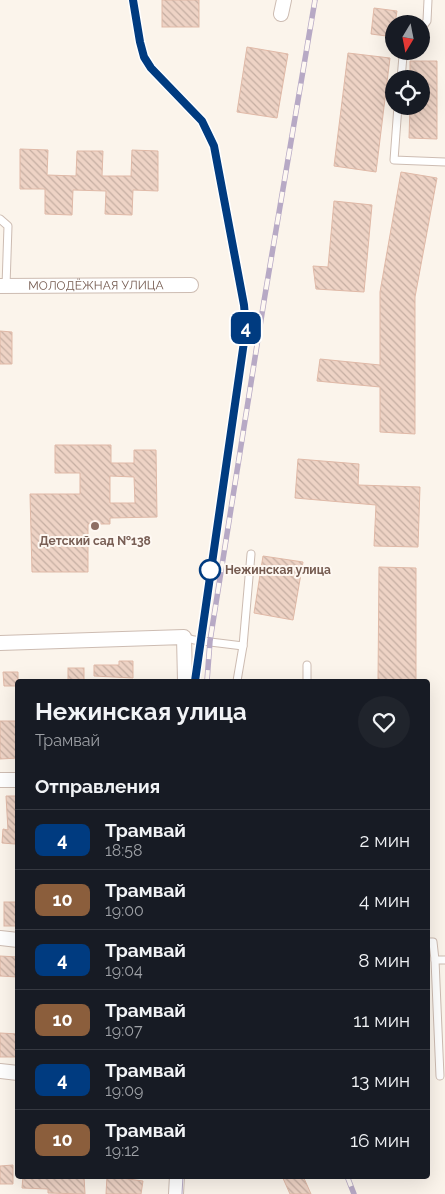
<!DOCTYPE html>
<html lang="ru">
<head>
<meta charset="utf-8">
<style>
	body { margin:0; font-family:Raleway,sans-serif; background:#20242c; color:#f1f3f6; height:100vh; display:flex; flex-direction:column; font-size:19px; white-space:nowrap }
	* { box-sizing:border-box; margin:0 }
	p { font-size:16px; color:#9ea1a6 }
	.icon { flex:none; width:28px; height:28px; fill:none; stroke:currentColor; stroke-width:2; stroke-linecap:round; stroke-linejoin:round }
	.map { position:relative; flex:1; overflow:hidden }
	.details { position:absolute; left:15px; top:679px; width:415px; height:500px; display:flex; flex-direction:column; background:#171b24; border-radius:5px; box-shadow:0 5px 20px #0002 }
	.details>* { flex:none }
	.badge { padding:0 10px; border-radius:8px; font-size:18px; line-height:32px }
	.needle { width:32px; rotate:190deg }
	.buttons { position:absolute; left:385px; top:15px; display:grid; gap:10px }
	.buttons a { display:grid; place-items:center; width:45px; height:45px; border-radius:50%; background:#171b24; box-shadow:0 5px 20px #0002; font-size:25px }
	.map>.badge { position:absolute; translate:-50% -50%; box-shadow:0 0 0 2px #fff }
	h2 { padding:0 20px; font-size:19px; line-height:45px }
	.round { display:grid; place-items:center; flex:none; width:52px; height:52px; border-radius:26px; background:#20242c }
	.head { display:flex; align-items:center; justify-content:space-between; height:85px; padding:0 20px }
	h1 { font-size:24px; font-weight:700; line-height:38px }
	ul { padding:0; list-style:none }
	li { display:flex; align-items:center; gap:15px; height:60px; padding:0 20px; border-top:1px solid #363941 }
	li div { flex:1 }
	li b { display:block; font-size:19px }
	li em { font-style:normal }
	li .badge { min-width:55px; font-weight:700; text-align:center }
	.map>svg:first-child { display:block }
	.building { fill:url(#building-back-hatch); stroke:#e0b9a7; fill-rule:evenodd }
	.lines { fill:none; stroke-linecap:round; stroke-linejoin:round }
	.lane-casing { stroke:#cdbcb2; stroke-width:9 }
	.street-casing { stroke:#cdbcb2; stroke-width:16 }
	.lane { stroke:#fff; stroke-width:7 }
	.street { stroke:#fff; stroke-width:14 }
	.tram { stroke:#b7a9c5; stroke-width:1 }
	.rail-casing { stroke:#b7a9c5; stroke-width:5.5 }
	.rail { stroke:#fef8f2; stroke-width:4; stroke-dasharray:11; stroke-linecap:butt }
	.line-casing { stroke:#fff; stroke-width:11 }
	.line { stroke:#003b80; stroke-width:8 }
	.education-dot { fill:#8d6e63; stroke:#fef8f2; stroke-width:2 }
	.stop-dot { fill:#fff; stroke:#003b80; stroke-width:2.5 }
	.labels { text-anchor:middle; stroke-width:4; stroke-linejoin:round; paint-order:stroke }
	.street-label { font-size:12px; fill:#755b50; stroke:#fef8f2 }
	.education-label { font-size:12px; font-weight:bold; fill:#785e54; stroke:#fef8f2 }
	.stop-label { font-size:12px; font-weight:bold; fill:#755b50; stroke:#fef8f2; text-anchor:start }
</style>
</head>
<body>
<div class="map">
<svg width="445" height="1194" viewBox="0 0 445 1194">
	<defs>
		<pattern id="building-back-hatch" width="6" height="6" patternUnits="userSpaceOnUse" patternTransform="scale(1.25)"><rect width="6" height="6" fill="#eed3c5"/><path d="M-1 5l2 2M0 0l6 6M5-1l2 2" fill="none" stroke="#c5aea2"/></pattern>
	</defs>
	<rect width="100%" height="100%" fill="#fbf4eb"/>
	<g class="building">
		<rect x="162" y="0" width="37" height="27"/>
		<path d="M 374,8 L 397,11 L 395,24 L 394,24 L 394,37 L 371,34 Z"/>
		<path d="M 247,47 L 288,54 L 277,118 L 237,112 Z"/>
		<path d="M 348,53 L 390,58 L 376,172 L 334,166 Z"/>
		<path d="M 410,61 L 437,61 L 437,139 L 409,138 L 410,106 L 421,106 L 421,79 L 410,79 Z"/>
		<path d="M 20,149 L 48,150 L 47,175 L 76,176 L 77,151 L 103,151 L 102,176 L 131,176 L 132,150 L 158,151 L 158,191 L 133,190 L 132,215 L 105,214 L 106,191 L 73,190 L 72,215 L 45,214 L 45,189 L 20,189 Z"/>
		<path d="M 401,172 L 437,178 L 415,297 L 415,434 L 380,432 L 380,387 L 317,381 L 320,359 L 380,365 L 380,292 Z"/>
		<path d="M 334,201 L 372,205 L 364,292 L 316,289 L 313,266 L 328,267 Z"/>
		<path d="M 0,331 L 12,332 L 12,364 L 0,364 Z"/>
		<path d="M 55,445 L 111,445 L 111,463 L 134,463 L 134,450 L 156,450 L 157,517 L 110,518 L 110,524 L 88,524 L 88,572 L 32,572 L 30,494 L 80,494 L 80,473 L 55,473 ZM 110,476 L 134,477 L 135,503 L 110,503 Z"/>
		<path d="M 298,459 L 359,464 L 358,485 L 420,487 L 418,547 L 374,546 L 376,505 L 295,498 Z"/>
		<path d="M 263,556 L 303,562 L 293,620 L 254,613 Z"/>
		<path d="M 379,567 L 416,568 L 416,681 L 378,681 Z"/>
		<path d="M 119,661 L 133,661 L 133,678 L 94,676 L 94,665 L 119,665 Z"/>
		<rect x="68" y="668" width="16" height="13"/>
		<path d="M 3,672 L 18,672 L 18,686 L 4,686 Z"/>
		<path d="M 0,721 L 17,721 L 18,758 L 0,759 Z"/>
		<path d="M 6,796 L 18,796 L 15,844 L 2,843 L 3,829 L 8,830 Z"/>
		<rect x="4" y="902" width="14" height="24"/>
		<path d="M 0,956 L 18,957 L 18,977 L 0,976 Z"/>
		<path d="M 0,1033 L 18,1034 L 18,1057 L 0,1057 Z"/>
		<path d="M 13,1165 L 13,1184 L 0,1184 L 0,1166 Z"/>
		<path d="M 23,1176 L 84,1176 L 85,1194 L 48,1193 L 48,1189 L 22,1188 Z"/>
		<path d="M 107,1176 L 143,1181 L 141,1194 L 106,1194 Z"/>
		<path d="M 282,1176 L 303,1176 L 311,1194 L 290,1194 Z"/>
	</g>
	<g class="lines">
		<g class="lane-casing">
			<g id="lane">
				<path d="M 421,29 L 427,21 L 428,0"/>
				<path d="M 401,79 L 403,56 L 406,51"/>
				<path d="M 398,106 L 394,160 L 445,162"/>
				<path d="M 0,219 L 8,226 L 6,286"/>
				<path d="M 184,637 L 194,640 L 243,646"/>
				<path d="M 237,681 L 243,646 L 251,554"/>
				<path d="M 307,681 L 307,665"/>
				<path d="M 428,942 L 433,942 L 435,960 L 445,960"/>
				<path d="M 435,960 L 440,1076"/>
			</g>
		</g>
		<g class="street-casing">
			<g id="street">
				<path d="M 281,14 L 284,0"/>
				<path id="s1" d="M 0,286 L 191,285"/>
				<path d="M 0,643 L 184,637 L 185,681"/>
				<path d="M 0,780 L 18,780"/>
				<path d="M 0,938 L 18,940"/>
				<path d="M 0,1071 L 18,1073"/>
				<path d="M 176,1194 L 177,1176"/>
			</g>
		</g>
		<use href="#lane" class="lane"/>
		<use href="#street" class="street"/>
		<g class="tram">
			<path d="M 133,0 C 136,17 136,43 144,58 C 149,67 157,74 164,81 C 184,101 204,119 214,146 L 244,305 L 246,328 L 195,681"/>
			<path d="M 182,1194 L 183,1176"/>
		</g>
		<g class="rail-casing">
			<g id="rail">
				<path d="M 207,681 L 210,641 L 264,301 L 315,0"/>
				<path d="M 347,1176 L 354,1194"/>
			</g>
		</g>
		<use href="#rail" class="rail"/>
	</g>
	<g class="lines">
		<g class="line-casing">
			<path id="line" d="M 133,0 L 140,42 L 144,57 L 151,68 L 202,121 L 214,146 L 244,305 L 246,328 L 195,681"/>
		</g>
		<use href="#line" class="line"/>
	</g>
	<circle class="education-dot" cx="95" cy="526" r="5"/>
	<circle class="stop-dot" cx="210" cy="570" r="10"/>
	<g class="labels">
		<g class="street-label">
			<text dy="4" stroke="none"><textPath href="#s1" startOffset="96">МОЛОДЁЖНАЯ УЛИЦА</textPath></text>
		</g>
		<g class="education-label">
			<text x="95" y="545">Детский сад №138</text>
		</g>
		<g class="stop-label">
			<text x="225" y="574">Нежинская улица</text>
		</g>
	</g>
</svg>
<div class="buttons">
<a><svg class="needle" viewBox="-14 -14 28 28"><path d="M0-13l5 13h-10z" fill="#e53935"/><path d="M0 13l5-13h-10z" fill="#9ea1a6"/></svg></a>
<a><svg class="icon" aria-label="locate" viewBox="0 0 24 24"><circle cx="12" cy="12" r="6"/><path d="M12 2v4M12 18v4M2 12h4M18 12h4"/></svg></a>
</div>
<b class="badge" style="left:246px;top:328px;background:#003b80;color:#fff">4</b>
<section class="details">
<div class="head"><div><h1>Нежинская улица</h1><p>Трамвай</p></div><a class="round"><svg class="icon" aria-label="heart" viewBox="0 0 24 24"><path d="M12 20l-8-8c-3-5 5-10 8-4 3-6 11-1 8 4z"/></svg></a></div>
<h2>Отправления</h2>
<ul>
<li><span class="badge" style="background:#003b80;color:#fff">4</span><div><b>Трамвай</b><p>18:58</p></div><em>2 мин</em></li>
<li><span class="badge" style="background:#8b5e3c;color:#fff">10</span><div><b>Трамвай</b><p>19:00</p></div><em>4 мин</em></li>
<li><span class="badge" style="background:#003b80;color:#fff">4</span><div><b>Трамвай</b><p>19:04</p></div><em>8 мин</em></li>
<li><span class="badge" style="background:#8b5e3c;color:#fff">10</span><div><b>Трамвай</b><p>19:07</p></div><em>11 мин</em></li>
<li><span class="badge" style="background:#003b80;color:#fff">4</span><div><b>Трамвай</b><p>19:09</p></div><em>13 мин</em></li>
<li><span class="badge" style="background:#8b5e3c;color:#fff">10</span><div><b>Трамвай</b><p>19:12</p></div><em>16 мин</em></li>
</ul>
</section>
</div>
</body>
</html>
